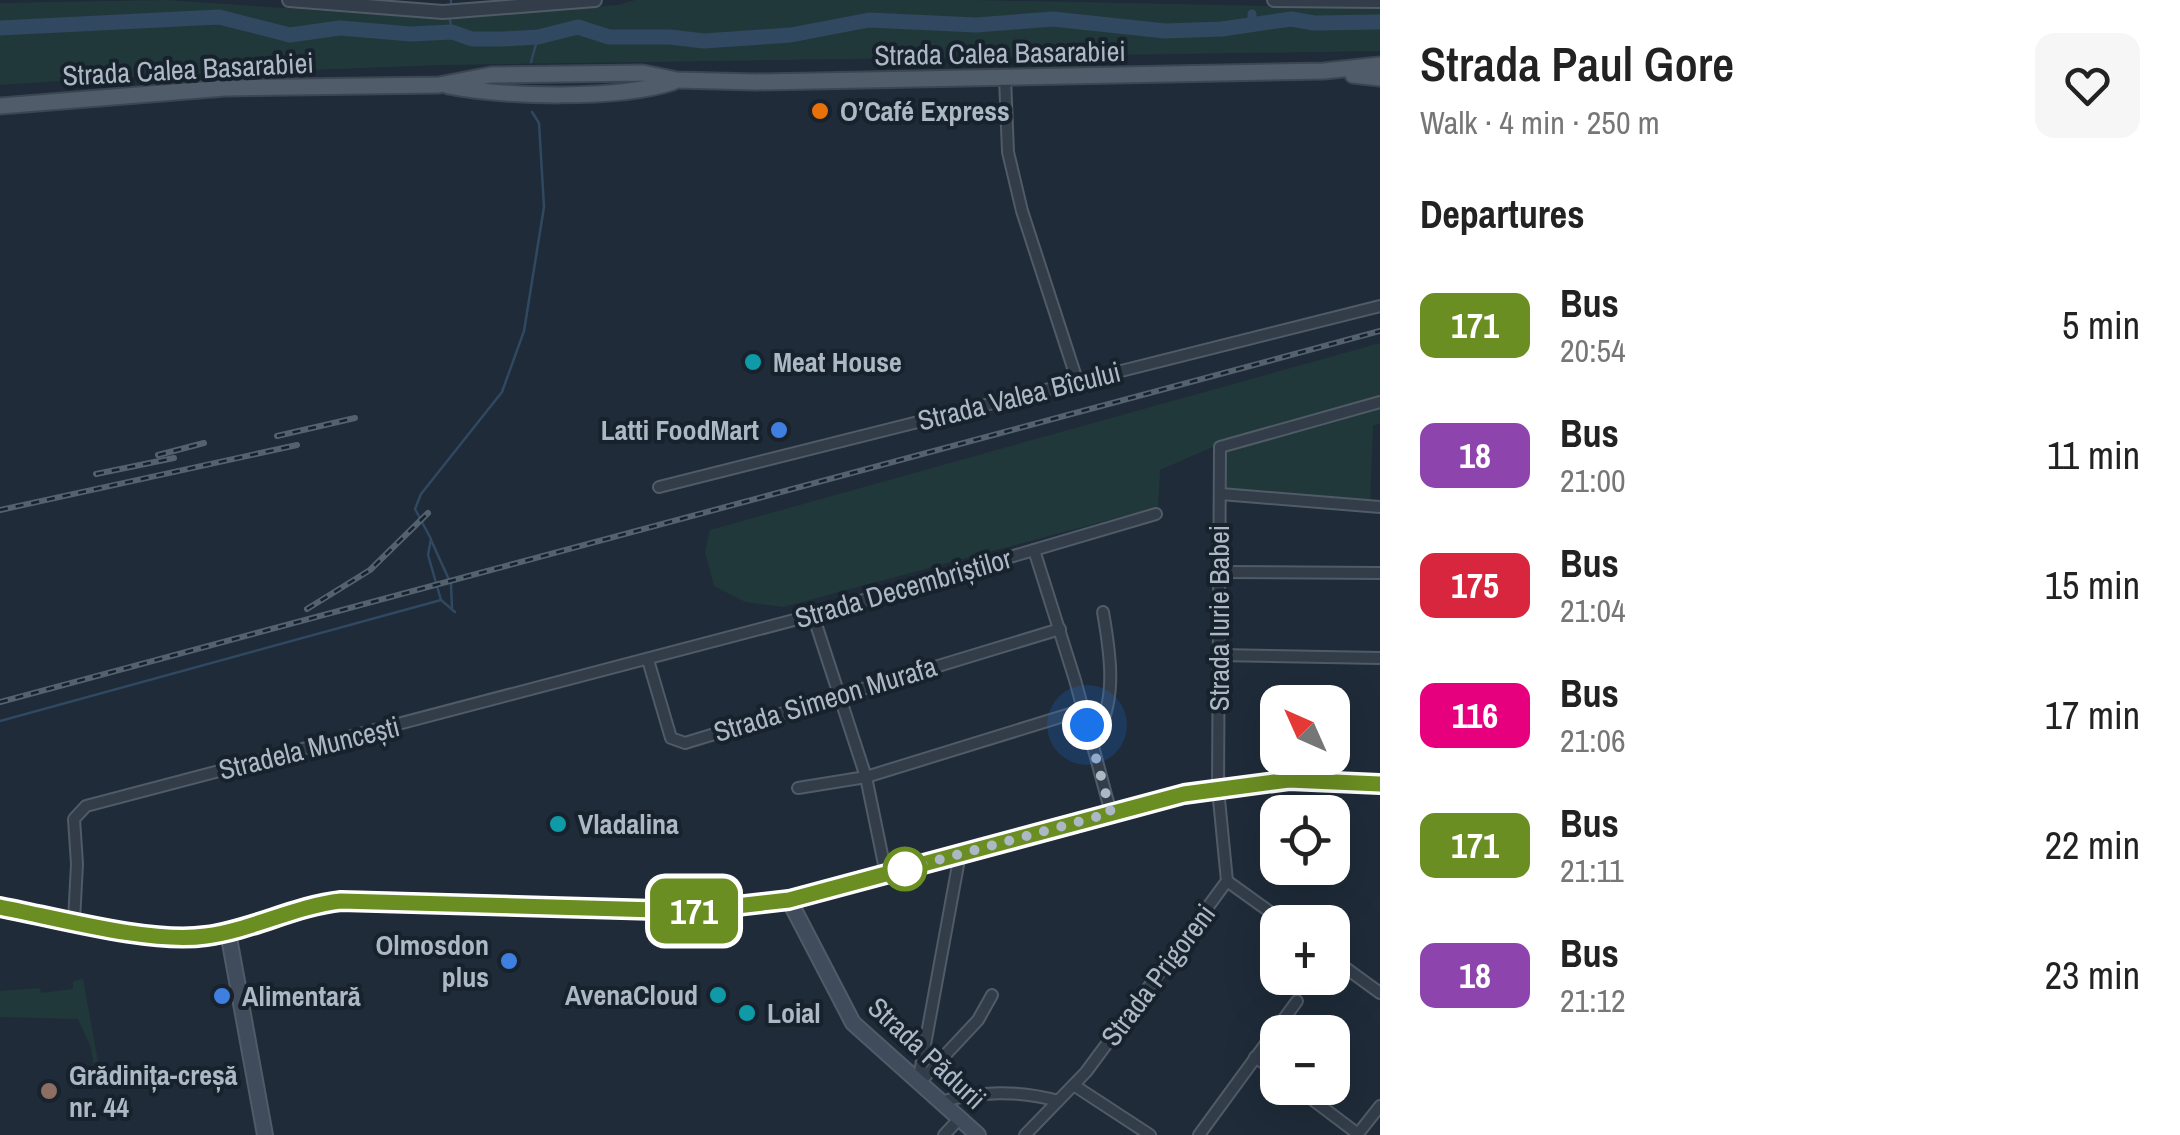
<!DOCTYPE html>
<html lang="en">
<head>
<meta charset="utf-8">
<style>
	body { margin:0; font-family:"Archivo Narrow",sans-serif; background:#f6f6f6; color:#222; height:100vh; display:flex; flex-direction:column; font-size:38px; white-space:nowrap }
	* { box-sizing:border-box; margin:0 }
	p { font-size:32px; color:#767676 }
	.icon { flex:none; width:55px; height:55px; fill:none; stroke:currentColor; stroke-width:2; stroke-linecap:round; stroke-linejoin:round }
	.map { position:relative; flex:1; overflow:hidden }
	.details { display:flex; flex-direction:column; background:#fff; width:800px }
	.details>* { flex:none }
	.badge { padding:0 20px; border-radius:15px; font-size:35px; line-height:65px }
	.needle { width:65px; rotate:315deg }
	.fabs { position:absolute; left:1260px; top:685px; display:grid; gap:20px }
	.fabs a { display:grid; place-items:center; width:90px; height:90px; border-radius:20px; background:#fff; box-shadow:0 10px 40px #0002; font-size:50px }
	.you { position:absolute; width:50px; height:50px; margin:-25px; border:8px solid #fff; border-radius:50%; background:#1a73e8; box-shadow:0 0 0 15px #1a73e833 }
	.map>.badge { position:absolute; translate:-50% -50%; box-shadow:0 0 0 5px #fff }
	h2 { padding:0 40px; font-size:38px; line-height:90px }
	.round { display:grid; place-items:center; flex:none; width:105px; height:105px; border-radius:20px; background:#f6f6f6 }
	.head { display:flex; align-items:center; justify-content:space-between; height:170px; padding:0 40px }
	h1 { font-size:48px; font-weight:600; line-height:75px }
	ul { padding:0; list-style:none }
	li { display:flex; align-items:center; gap:30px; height:130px; padding:0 40px }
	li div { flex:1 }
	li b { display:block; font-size:38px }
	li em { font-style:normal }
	li .badge { min-width:110px; font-weight:700; text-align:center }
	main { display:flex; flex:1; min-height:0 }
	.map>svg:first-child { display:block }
	.green { fill:#21383a }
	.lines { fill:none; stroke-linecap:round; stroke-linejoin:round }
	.stream { stroke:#314861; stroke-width:2.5 }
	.canal { stroke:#314861; stroke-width:9 }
	.river { stroke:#314861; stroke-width:15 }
	.minor-casing { stroke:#505b67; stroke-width:14 }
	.tertiary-casing { stroke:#505b67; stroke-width:16 }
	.secondary-casing { stroke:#505b67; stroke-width:18 }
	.primary-casing { stroke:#3c4652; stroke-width:19 }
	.minor { stroke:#323d49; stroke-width:10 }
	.tertiary { stroke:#323d49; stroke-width:12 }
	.secondary { stroke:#404c5c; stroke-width:14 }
	.primary { stroke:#505c69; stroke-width:15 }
	.rail-casing { stroke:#546270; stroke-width:6 }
	.rail { stroke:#18222d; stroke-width:2.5; stroke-dasharray:8; stroke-linecap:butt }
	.line-casing { stroke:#fff; stroke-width:22 }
	.line { stroke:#6b8e23; stroke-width:15 }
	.walk { stroke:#adb8c6; stroke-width:10; stroke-dasharray:0 18 }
	.food-dot { fill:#e8710a; stroke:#18222d; stroke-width:4 }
	.culture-dot { fill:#0f9aa8; stroke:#18222d; stroke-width:4 }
	.shop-dot { fill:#3f7fe0; stroke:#18222d; stroke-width:4 }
	.stop-dot { fill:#fff; stroke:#6b8e23; stroke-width:5 }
	.education-dot { fill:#8d6e63; stroke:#18222d; stroke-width:4 }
	.labels { text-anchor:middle; stroke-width:8; stroke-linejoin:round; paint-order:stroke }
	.street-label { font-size:28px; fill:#adb8c6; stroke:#18222d }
	.poi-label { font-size:28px; font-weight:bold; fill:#adb8c6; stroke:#18222d; text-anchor:start }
</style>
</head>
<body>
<main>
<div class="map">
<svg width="1380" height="1135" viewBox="0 0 1380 1135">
	<rect width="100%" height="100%" fill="#1f2b39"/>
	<g class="green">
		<path d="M 166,0 L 446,19 L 618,5 L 635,0 L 973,0 L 1380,8 L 1380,51 L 440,65 L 103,78 L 0,85 L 0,3 Z"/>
		<path d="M 1380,343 L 1380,400 L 1215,446 L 1160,470 L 1158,507 L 783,607 L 745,602 L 714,586 L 705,552 L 710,530 Z"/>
		<path d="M 1380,403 L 1380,423 L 1373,426 L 1370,506 L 1227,491 L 1224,448 Z"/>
		<path d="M 83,979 L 99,1067 L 94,1068 L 91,1048 L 78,1019 L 0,1017 L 0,991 L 40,988 L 41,993 L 73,989 L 73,981 Z"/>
	</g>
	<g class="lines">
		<g class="stream">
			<path d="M 451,5 L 451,0"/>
			<path d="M 450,20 L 452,32"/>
			<path d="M 531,62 L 538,37"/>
			<path d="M 431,540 L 451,584 L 452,608"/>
			<path d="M 441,600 L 455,612"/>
			<path d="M 0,721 L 441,600 L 428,555 L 431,539 L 415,509 L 421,494 L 502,392 L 524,331 L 544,207 L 539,123 L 532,112"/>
		</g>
		<path class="canal" d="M 1252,24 L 1252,14"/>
		<path class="river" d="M 0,28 L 219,17 L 290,35 L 340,28 L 411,34 L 452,32 L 472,39 L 503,39 L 538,37 L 578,27 L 609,37 L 670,37 L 704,41 L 791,35 L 869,20 L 976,25 L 1053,19 L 1165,31 L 1222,29 L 1291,19 L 1314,23 L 1380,22"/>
		<g class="minor-casing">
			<g id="minor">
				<path d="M 1005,78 L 1008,152 L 1022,211 L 1077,380"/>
				<path d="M 659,487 L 1380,306"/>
				<path d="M 1221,494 L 1380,507"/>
				<path d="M 1034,550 L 1075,680 L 1111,813"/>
				<path d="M 1220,572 L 1380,573"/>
				<path d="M 813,615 L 866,777 L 886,874"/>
				<path d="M 1219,655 L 1380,658"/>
				<path d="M 648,660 L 671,738 L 685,743 L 1060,629"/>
				<path d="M 1092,743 C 1118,704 1111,657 1103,612"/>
				<path d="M 798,788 L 866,777 L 1083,710"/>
				<path d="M 1227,881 L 1284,922"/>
				<path d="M 74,921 L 77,864 L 74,819 L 86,806 L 813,615 L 1156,514"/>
				<path d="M 1332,958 L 1380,993"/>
				<path d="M 1255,1057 L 1278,1073"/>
				<path d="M 920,1082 L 978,1020 L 992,995"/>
				<path d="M 918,1083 L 960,854"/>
				<path d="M 1075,1086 L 1150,1135"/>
				<path d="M 1297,1088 L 1358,1134"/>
				<path d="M 940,1102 C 978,1091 1020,1090 1058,1101"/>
				<path d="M 944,1135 L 959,1119"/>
				<path d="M 1025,1135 L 1086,1072 L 1227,881 L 1218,789 L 1220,447 L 1380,402"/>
				<path d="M 1199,1135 L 1297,1001"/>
				<path d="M 1357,1135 L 1380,1106"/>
			</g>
		</g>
		<g class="tertiary-casing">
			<g id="tertiary">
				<path d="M 289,0 L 443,12 L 595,0"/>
				<path d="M 1274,0 L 1380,1"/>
			</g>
		</g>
		<g class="secondary-casing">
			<g id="secondary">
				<path d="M 789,900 L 853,1023 L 978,1135"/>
				<path d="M 228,932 L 265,1135"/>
			</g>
		</g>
		<g class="primary-casing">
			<g id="primary">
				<path d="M 1353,75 L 1380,78"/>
				<path d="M 448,86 C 506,97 617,100 673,82"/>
				<path d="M 0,106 L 225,88 L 439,85 L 491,75 L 643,73 L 677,80 L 756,82 L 1324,71 L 1380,65"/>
				<path d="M 0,907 C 56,918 151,944 205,936 C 257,929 303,903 355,900 L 692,911 L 743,906 L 789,900 L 1184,794 L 1289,780 L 1380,784"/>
			</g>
		</g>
		<use href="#minor" class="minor"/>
		<use href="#tertiary" class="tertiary"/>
		<use href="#secondary" class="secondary"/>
		<use href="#primary" class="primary"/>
		<g class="rail-casing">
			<g id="rail">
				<path d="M 277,436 L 355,418"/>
				<path d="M 158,455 L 204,443"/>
				<path d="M 96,474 L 174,458"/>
				<path d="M 0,510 L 297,445"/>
				<path d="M 307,609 L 370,570 L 428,513"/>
				<path d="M 0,702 L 1380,331"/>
			</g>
		</g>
		<use href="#rail" class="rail"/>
	</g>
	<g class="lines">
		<g class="line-casing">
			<path id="line" d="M 0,907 C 57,918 151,944 206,936 C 252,930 295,906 341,901 L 692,911 L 789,900 L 1184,794 L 1289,780 L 1380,784"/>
		</g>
		<use href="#line" class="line"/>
		<path class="walk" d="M 905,869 L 1111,813 L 1087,725"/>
	</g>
	<circle class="food-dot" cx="820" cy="111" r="10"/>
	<g class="culture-dot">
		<circle cx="753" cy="362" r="10"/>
		<circle cx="558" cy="824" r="10"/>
		<circle cx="718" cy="995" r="10"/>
		<circle cx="747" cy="1013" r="10"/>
	</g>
	<g class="shop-dot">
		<circle cx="779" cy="430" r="10"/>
		<circle cx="509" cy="961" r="10"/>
		<circle cx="222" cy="996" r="10"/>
	</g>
	<circle class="stop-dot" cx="905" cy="869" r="20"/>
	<circle class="education-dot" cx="49" cy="1091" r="10"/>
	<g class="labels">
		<g class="street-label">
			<text transform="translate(1000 53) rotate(-1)" y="10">Strada Calea Basarabiei</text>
			<text transform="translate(188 69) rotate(-3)" y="10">Strada Calea Basarabiei</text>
			<text transform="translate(1019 396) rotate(-14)" y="10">Strada Valea Bîcului</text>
			<text transform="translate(903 588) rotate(-16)" y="10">Strada Decembriștilor</text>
			<text transform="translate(1219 618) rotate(-90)" y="10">Strada Iurie Babei</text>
			<text transform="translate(825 699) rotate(-17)" y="10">Strada Simeon Murafa</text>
			<text transform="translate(309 748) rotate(-14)" y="10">Stradela Muncești</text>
			<text transform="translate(1158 975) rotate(-53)" y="10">Strada Prigoreni</text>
			<text transform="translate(927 1053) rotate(43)" y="10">Strada Pădurii</text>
		</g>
		<g class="poi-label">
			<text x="840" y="121">O’Café Express</text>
			<text x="773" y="372">Meat House</text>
			<text x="759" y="440" text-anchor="end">Latti FoodMart</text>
			<text x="578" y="834">Vladalina</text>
			<text x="489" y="955" text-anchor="end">Olmosdon<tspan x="489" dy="32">plus</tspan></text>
			<text x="698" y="1005" text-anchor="end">AvenaCloud</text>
			<text x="242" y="1006">Alimentară</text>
			<text x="767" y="1023">Loial</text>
			<text x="69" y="1085">Grădinița-creșă<tspan x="69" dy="32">nr. 44</tspan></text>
		</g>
	</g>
</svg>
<div class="fabs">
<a><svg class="needle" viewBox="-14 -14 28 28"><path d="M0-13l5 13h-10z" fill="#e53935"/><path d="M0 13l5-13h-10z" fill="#767676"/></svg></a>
<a><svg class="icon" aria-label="locate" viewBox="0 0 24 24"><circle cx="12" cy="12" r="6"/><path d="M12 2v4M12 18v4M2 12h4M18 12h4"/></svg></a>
<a>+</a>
<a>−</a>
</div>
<div class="you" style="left:1087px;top:725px"></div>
<b class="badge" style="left:694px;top:911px;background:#6b8e23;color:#fff">171</b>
</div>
<section class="details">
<div class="head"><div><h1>Strada Paul Gore</h1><p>Walk · 4 min · 250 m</p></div><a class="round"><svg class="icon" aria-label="heart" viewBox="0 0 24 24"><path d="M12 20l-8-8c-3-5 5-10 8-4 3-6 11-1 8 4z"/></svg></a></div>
<h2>Departures</h2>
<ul>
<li><span class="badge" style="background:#6b8e23;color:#fff">171</span><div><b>Bus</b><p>20:54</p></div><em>5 min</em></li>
<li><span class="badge" style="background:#8e44ad;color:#fff">18</span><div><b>Bus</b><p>21:00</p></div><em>11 min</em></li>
<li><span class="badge" style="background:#d7263d;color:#fff">175</span><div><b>Bus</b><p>21:04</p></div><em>15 min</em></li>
<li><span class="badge" style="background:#e6007e;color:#fff">116</span><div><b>Bus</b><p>21:06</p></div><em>17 min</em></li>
<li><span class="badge" style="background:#6b8e23;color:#fff">171</span><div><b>Bus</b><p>21:11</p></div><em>22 min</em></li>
<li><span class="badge" style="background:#8e44ad;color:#fff">18</span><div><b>Bus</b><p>21:12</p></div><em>23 min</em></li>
</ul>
</section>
</main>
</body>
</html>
